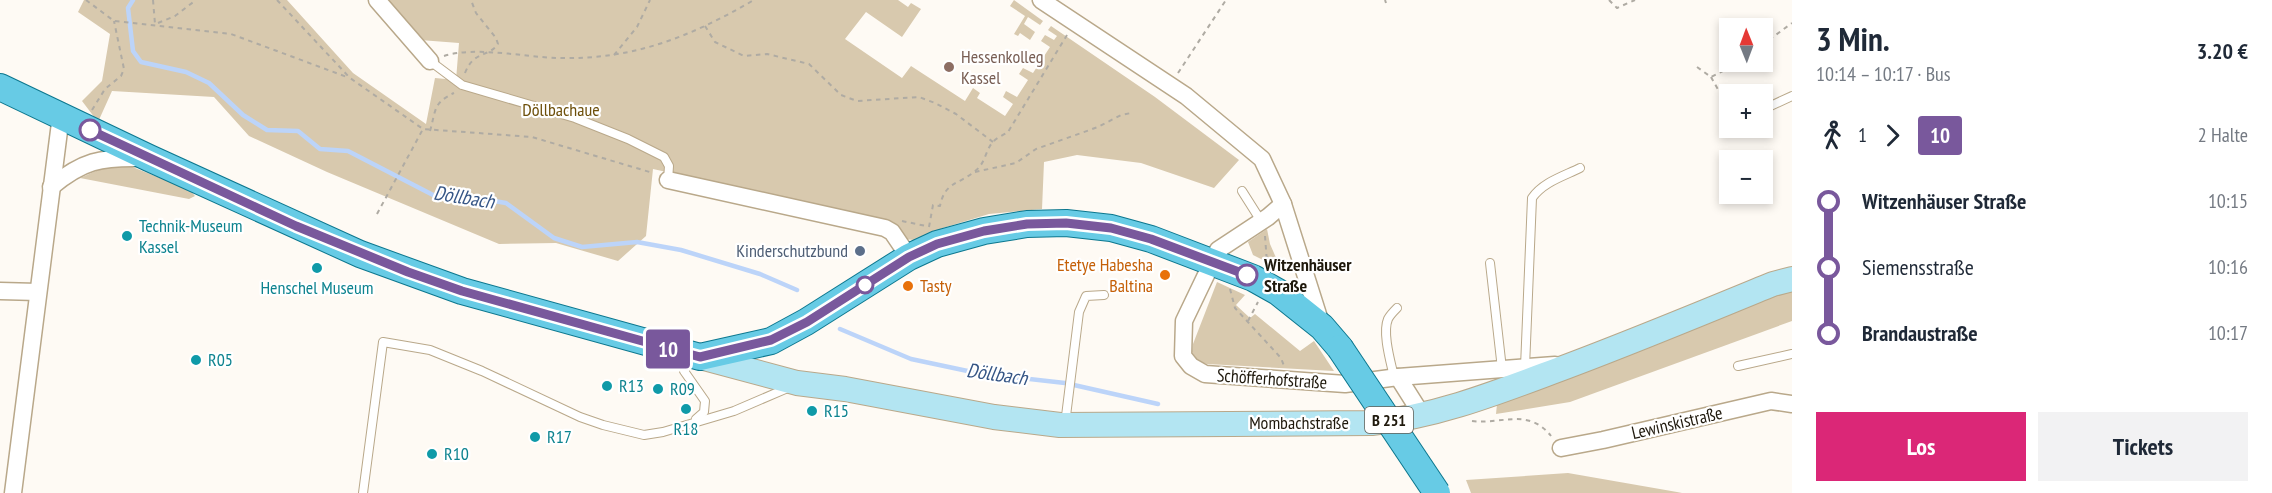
<!DOCTYPE html>
<html lang="de">
<head>
<meta charset="utf-8">
<style>
	body { margin:0; font-family:"PT Sans Narrow",sans-serif; background:#f2f2f3; color:#1f2937; height:100vh; display:flex; flex-direction:column; font-size:22px; white-space:nowrap }
	* { box-sizing:border-box; margin:0 }
	p { font-size:20px; color:#747a83 }
	.icon { flex:none; width:33px; height:33px; fill:none; stroke:currentColor; stroke-width:2; stroke-linecap:round; stroke-linejoin:round }
	.map { position:relative; flex:1; overflow:hidden }
	.details { display:flex; flex-direction:column; background:#fff; width:480px }
	.details>* { flex:none }
	.badge { padding:0 12px; border-radius:4px; font-size:21px; line-height:39px }
	.needle { width:39px; rotate:359deg }
	.buttons { position:absolute; left:1719px; top:18px; display:grid; gap:12px }
	.buttons a { display:grid; place-items:center; width:54px; height:54px; border-radius:0px; background:#fff; box-shadow:0 3px 9px #0003; font-size:30px }
	.map>.badge { position:absolute; translate:-50% -50%; box-shadow:0 0 0 3px #fff }
	.legs { display:flex; align-items:center; gap:9px; height:66px; padding:0 24px; font-size:20px }
	.legs p { margin-inline-start:auto }
	.summary { display:flex; align-items:center; justify-content:space-between; height:102px; padding:0 24px }
	h1 { font-size:33px; font-weight:600; line-height:45px }
	.button { display:flex; gap:12px; margin-top:auto; padding:12px 24px }
	.button a { flex:1; height:69px; border-radius:0px; background:#db2777; color:#fff; font-size:24px; font-weight:600; line-height:69px; text-align:center }
	.button a+a { background:#f2f2f3; color:#1f2937 }
	ul { padding:0 24px; list-style:none }
	li { display:flex; align-items:center; gap:21px; height:66px; font-size:22px }
	li i { display:grid; place-items:center; width:9px; height:100%; margin:0 8px; background:currentColor }
	li i::after { content:''; width:15px; height:15px; margin:-8px; border:4px solid; border-radius:50%; background:#fff }
	li p { margin-inline-start:auto }
	li:first-child i { background:linear-gradient(#0000 50%,currentColor 0) }
	li:last-child i { background:linear-gradient(currentColor 50%,#0000 0) }
	main { display:flex; flex:1; min-height:0 }
	.map>svg:first-child { display:block }
	.green { fill:#d8c9ae }
	.lines { fill:none; stroke-linecap:round; stroke-linejoin:round }
	.stream { stroke:#bcd4f9; stroke-width:4.5 }
	.lane-casing { stroke:#b9a88a; stroke-width:10 }
	.street-casing { stroke:#b9a88a; stroke-width:19 }
	.secondary-casing { stroke:#b9a88a; stroke-width:26 }
	.primary-casing { stroke:#0c778e; stroke-width:28 }
	.path { stroke:#afaba3; stroke-width:2; stroke-dasharray:4.5 4.5; stroke-linecap:butt }
	.lane { stroke:#fff; stroke-width:8 }
	.street { stroke:#fff; stroke-width:16 }
	.secondary { stroke:#b3e5f2; stroke-width:24 }
	.primary { stroke:#67cbe5; stroke-width:26 }
	.primary-bridge-casing { stroke:#0c778e; stroke-width:28; stroke-linecap:butt }
	.primary-bridge { stroke:#67cbe5; stroke-width:26 }
	.line-1-casing { stroke:#fff; stroke-width:14 }
	.line-1 { stroke:#79589c; stroke-width:9 }
	.education-dot { fill:#8d6e63; stroke:#fff; stroke-width:2 }
	.stop-1-dot { fill:#fff; stroke:#79589c; stroke-width:3 }
	.culture-dot { fill:#0f9aa8; stroke:#fff; stroke-width:2 }
	.service-dot { fill:#5c6f8a; stroke:#fff; stroke-width:2 }
	.food-dot { fill:#e8710a; stroke:#fff; stroke-width:2 }
	.labels { text-anchor:middle; stroke-width:4.5; stroke-linejoin:round; paint-order:stroke }
	.shield { fill:#fff; stroke:#625e56; stroke-width:1.5 }
	.shield-label { font-size:16px; font-weight:bold; fill:#1f190d }
	.education-label { font-size:18px; fill:#785e54; stroke:#fff; text-anchor:start }
	.park-label { font-size:18px; fill:#6d4f0a; stroke:#fff }
	.culture-label { font-size:18px; fill:#0d838f; stroke:#fff; text-anchor:start }
	.service-label { font-size:18px; fill:#4e5e75; stroke:#fff; text-anchor:end }
	.food-label { font-size:18px; fill:#c56008; stroke:#fff; text-anchor:end }
	.stop-label { font-size:18px; font-weight:bold; fill:#1f190d; stroke:#fff; text-anchor:start }
	.street-label { font-size:18px; fill:#1f190d; stroke:#fff }
	.water-label { font-size:20px; font-style:italic; fill:#365686; stroke:#fff }
</style>
</head>
<body>
<main>
<div class="map">
<svg width="1792" height="493" viewBox="0 0 1792 493">
	<rect width="100%" height="100%" fill="#fefaf4"/>
	<g class="green">
		<path d="M 84,0 L 287,0 L 353,73 L 426,124 L 435,78 L 456,80 L 459,43 L 420,40 L 385,0 L 898,0 L 908,7 L 911,3 L 921,9 L 902,37 L 866,12 L 845,39 L 902,78 L 911,66 L 965,101 L 973,88 L 980,93 L 977,98 L 1005,116 L 1013,104 L 1003,97 L 1006,91 L 1017,97 L 1028,80 L 1019,74 L 1023,68 L 1033,73 L 1050,47 L 1041,41 L 1045,35 L 1054,40 L 1057,36 L 1048,30 L 1051,26 L 1155,97 L 1239,160 L 1214,188 L 1141,163 L 1077,155 L 1044,162 L 1042,209 L 989,214 L 943,228 L 914,240 L 904,239 L 893,222 L 653,169 L 646,236 L 618,261 L 556,243 L 499,244 L 327,172 L 249,136 L 214,97 L 112,91 L 98,122 L 82,101 L 102,81 L 110,34 L 78,12 Z"/>
		<path d="M 1014,0 L 1043,21 L 1040,25 L 1028,17 L 1024,24 L 1035,32 L 1030,40 L 1020,33 L 1018,36 L 1014,34 L 1025,16 L 1010,6 Z"/>
		<path d="M 130,166 L 190,190 L 195,196 L 189,199 L 80,178 L 103,168 Z"/>
		<path d="M 1267,229 L 1270,244 L 1281,269 L 1253,255 L 1248,242 Z"/>
		<path d="M 1217,282 L 1245,295 L 1236,305 L 1250,318 L 1255,314 L 1300,351 L 1314,341 L 1334,371 L 1207,364 L 1199,362 L 1192,352 L 1193,344 Z"/>
		<path d="M 1792,285 L 1792,321 L 1570,402 L 1496,414 L 1497,404 Z"/>
		<path d="M 1568,473 L 1677,492 L 1682,493 L 1471,493 L 1466,480 Z"/>
	</g>
	<g class="lines">
		<g class="stream">
			<path d="M 133,0 L 128,8 L 133,51 L 141,62 L 186,72 L 209,83 L 243,115 L 267,130 L 298,131 L 320,149 L 348,151 L 435,196 L 464,196 L 506,203 L 554,238 L 582,247 L 637,242 L 681,250 L 760,274 L 797,290"/>
			<path d="M 840,329 L 911,359 L 977,373 L 1065,383 L 1158,404"/>
		</g>
		<g class="lane-casing">
			<g id="lane">
				<path d="M 430,61 L 462,85 L 575,118 L 628,139 L 664,157 L 669,166 L 668,180"/>
				<path d="M 1762,110 L 1792,96"/>
				<path d="M 1242,191 L 1261,221"/>
				<path d="M 1490,263 L 1502,369"/>
				<path d="M 685,357 L 684,371 L 705,401 L 704,412 L 696,419"/>
				<path d="M 1738,366 L 1792,354"/>
				<path d="M 1525,367 L 1532,198 C 1543,182 1564,176 1580,168"/>
				<path d="M 1394,377 C 1391,363 1382,333 1388,319 C 1390,315 1394,311 1397,308"/>
				<path d="M 1065,424 L 1079,312 L 1086,296 L 1104,295"/>
				<path d="M 363,493 L 383,342 L 430,350 L 482,371 L 580,417 L 603,425 L 644,435 L 663,432 L 734,411 L 790,387"/>
			</g>
		</g>
		<g class="street-casing">
			<g id="street">
				<path d="M 377,0 L 430,61"/>
				<path d="M 1041,0 L 1186,96 L 1262,159 L 1283,204 L 1322,327"/>
				<path d="M 668,180 L 885,228 L 892,232 L 909,257"/>
				<path d="M 51,187 C 82,161 101,157 141,158"/>
				<path d="M 1283,204 L 1268,217 L 1218,250 L 1184,321 L 1183,356 L 1191,366 L 1205,374 L 1345,384 L 1398,377 L 1555,365"/>
				<path d="M 0,291 L 38,292"/>
				<path d="M 1398,377 L 1422,415"/>
				<path d="M 1561,448 L 1603,440 L 1771,401 L 1792,404"/>
				<path d="M 13,493 L 61,115"/>
			</g>
		</g>
		<g class="secondary-casing">
			<path id="secondary" d="M 700,357 L 797,383 L 845,389 L 994,417 L 1060,425 L 1372,423 C 1432,417 1488,396 1544,375 C 1621,347 1697,315 1773,284 L 1792,279"/>
		</g>
		<g class="primary-casing">
			<path id="primary" d="M 0,87 L 149,158 L 360,254 L 462,291 L 700,357 L 771,341 L 806,322 L 909,257 L 937,244 L 984,231 L 1027,224 L 1066,223 L 1111,228 L 1151,239 L 1253,278 L 1278,292 L 1322,327 L 1340,348"/>
		</g>
		<g class="path">
			<path d="M 86,0 L 114,21 L 231,34 L 347,77"/>
			<path d="M 153,0 L 155,24"/>
			<path d="M 277,0 L 350,78 L 423,129 L 532,137 L 653,173"/>
			<path d="M 1385,0 L 1386,3"/>
			<path d="M 1609,0 L 1617,8 L 1635,0"/>
			<path d="M 158,23 L 175,16 L 196,0"/>
			<path d="M 705,26 L 715,42 L 744,56 L 767,54 L 809,64 L 841,95 L 857,101 L 919,97 L 935,103 L 956,114 L 993,142"/>
			<path d="M 1762,45 L 1792,23"/>
			<path d="M 614,55 L 637,27 L 650,0"/>
			<path d="M 444,56 C 476,46 523,57 558,58 C 633,60 690,37 754,0"/>
			<path d="M 1697,67 L 1711,77 L 1741,62"/>
			<path d="M 465,73 C 474,50 488,58 498,44 L 496,38 L 476,13 L 471,0"/>
			<path d="M 1178,73 L 1226,0"/>
			<path d="M 1711,77 L 1730,111"/>
			<path d="M 92,110 L 105,89 L 121,76 L 124,69 L 114,21"/>
			<path d="M 430,131 C 436,110 433,103 454,93"/>
			<path d="M 975,172 L 1016,163 L 1036,149 L 1098,127 L 1121,115 L 1131,113"/>
			<path d="M 377,214 L 423,129"/>
			<path d="M 902,221 L 926,226"/>
			<path d="M 929,227 L 933,205 L 940,206 C 945,181 959,185 975,171 C 985,164 985,152 992,143 C 996,138 1003,135 1008,132 L 1067,35"/>
			<path d="M 1265,236 L 1267,263"/>
			<path d="M 1230,289 L 1235,308 L 1281,358 L 1284,366"/>
			<path d="M 1248,321 L 1258,302"/>
			<path d="M 1472,421 C 1501,425 1528,407 1551,436"/>
		</g>
		<use href="#lane" class="lane"/>
		<use href="#street" class="street"/>
		<use href="#secondary" class="secondary"/>
		<use href="#primary" class="primary"/>
		<g class="primary-bridge-casing">
			<path id="primary-bridge" d="M 1340,348 L 1437,493"/>
		</g>
		<use href="#primary-bridge" class="primary-bridge"/>
	</g>
	<g class="lines">
		<g class="line-1-casing">
			<path id="line-1" d="M 90,130 L 296,226 L 408,272 L 462,291 L 700,357 L 771,340 L 807,322 L 909,257 L 937,244 L 984,231 L 1027,224 L 1066,223 L 1111,228 L 1151,239 L 1247,275"/>
		</g>
		<use href="#line-1" class="line-1"/>
	</g>
	<circle class="education-dot" cx="949" cy="67" r="6"/>
	<g class="stop-1-dot">
		<circle cx="90" cy="130" r="10"/>
		<circle cx="1247" cy="275" r="10"/>
		<circle cx="865" cy="285" r="8"/>
	</g>
	<g class="culture-dot">
		<circle cx="127" cy="236" r="6"/>
		<circle cx="317" cy="268" r="6"/>
		<circle cx="196" cy="360" r="6"/>
		<circle cx="607" cy="386" r="6"/>
		<circle cx="658" cy="389" r="6"/>
		<circle cx="686" cy="409" r="6"/>
		<circle cx="812" cy="411" r="6"/>
		<circle cx="535" cy="437" r="6"/>
		<circle cx="432" cy="454" r="6"/>
	</g>
	<circle class="service-dot" cx="860" cy="251" r="6"/>
	<g class="food-dot">
		<circle cx="1165" cy="275" r="6"/>
		<circle cx="908" cy="286" r="6"/>
	</g>
	<g class="labels">
		<rect class="shield" x="1365" y="407" width="48" height="26" rx="4.5"/>
		<g class="shield-label">
			<text x="1389" y="426">B 251</text>
		</g>
		<g class="education-label">
			<text x="961" y="63">Hessenkolleg<tspan x="961" dy="21">Kassel</tspan></text>
		</g>
		<g class="park-label">
			<text x="561" y="116">Döllbachaue</text>
		</g>
		<g class="culture-label">
			<text x="139" y="232">Technik-Museum<tspan x="139" dy="21">Kassel</tspan></text>
			<text x="317" y="294" text-anchor="middle">Henschel Museum</text>
			<text x="208" y="366">R05</text>
			<text x="619" y="392">R13</text>
			<text x="670" y="395">R09</text>
			<text x="824" y="417">R15</text>
			<text x="686" y="435" text-anchor="middle">R18</text>
			<text x="547" y="443">R17</text>
			<text x="444" y="460">R10</text>
		</g>
		<g class="service-label">
			<text x="848" y="257">Kinderschutzbund</text>
		</g>
		<g class="food-label">
			<text x="1153" y="271">Etetye Habesha<tspan x="1153" dy="21">Baltina</tspan></text>
			<text x="920" y="292" text-anchor="start">Tasty</text>
		</g>
		<g class="stop-label">
			<text x="1264" y="271">Witzenhäuser<tspan x="1264" dy="21">Straße</tspan></text>
		</g>
		<g class="street-label">
			<text transform="translate(1272 379) rotate(4)" y="6">Schöfferhofstraße</text>
			<text x="1299" y="429">Mombachstraße</text>
			<text transform="translate(1677 423) rotate(-13)" y="6">Lewinskistraße</text>
		</g>
		<g class="water-label">
			<text transform="translate(464 197) rotate(9)" y="7">Döllbach</text>
			<text transform="translate(997 374) rotate(8)" y="7">Döllbach</text>
		</g>
	</g>
</svg>
<div class="buttons">
<a><svg class="needle" viewBox="-14 -14 28 28"><path d="M0-13l5 13h-10z" fill="#e53935"/><path d="M0 13l5-13h-10z" fill="#747a83"/></svg></a>
<a>+</a>
<a>−</a>
</div>
<b class="badge" style="left:668px;top:349px;background:#79589c;color:#fff">10</b>
</div>
<section class="details">
<div class="summary"><div><h1>3 Min.</h1><p>10:14 – 10:17 · Bus</p></div><b>3.20 €</b></div>
<div class="legs"><svg class="icon" aria-label="walk" viewBox="0 0 24 24"><circle cx="13" cy="4" r="2"/><path d="M13 8l-2 6 4 7M11 14l-3 7M7 12l3-4h3l4 4"/></svg>1<svg class="icon" aria-label="forward" viewBox="0 0 24 24"><path d="M9 5l7 7-7 7"/></svg><b class="badge" style="background:#79589c;color:#fff">10</b><p>2 Halte</p></div>
<ul>
<li><i style="color:#79589c"></i><b>Witzenhäuser Straße</b><p>10:15</p></li>
<li><i style="color:#79589c"></i><span>Siemensstraße</span><p>10:16</p></li>
<li><i style="color:#79589c"></i><b>Brandaustraße</b><p>10:17</p></li>
</ul>
<div class="button"><a>Los</a><a>Tickets</a></div>
</section>
</main>
</body>
</html>
